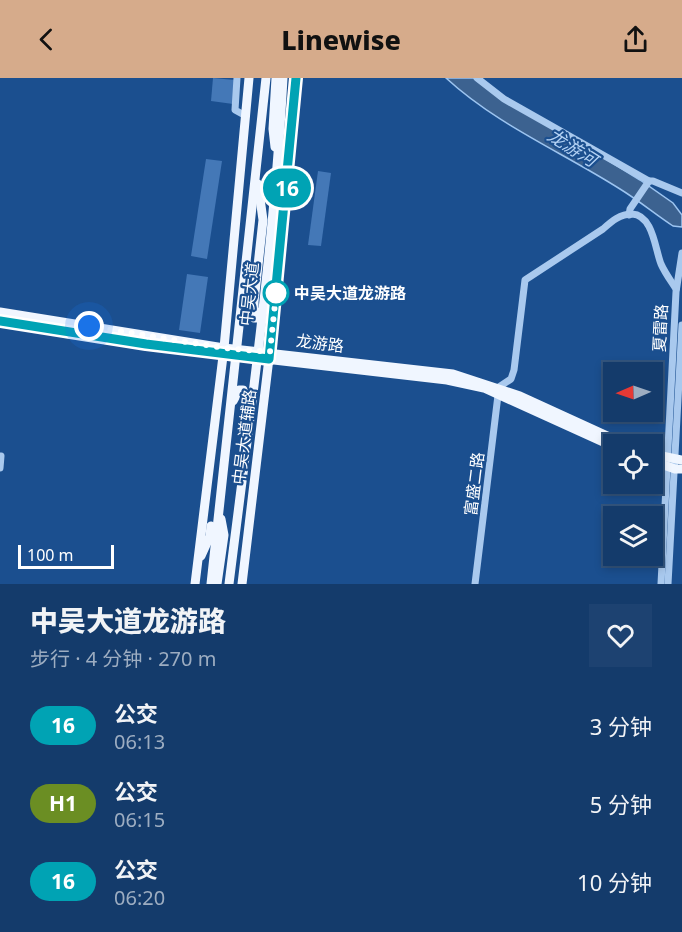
<!DOCTYPE html>
<html lang="zh">
<head>
<meta charset="utf-8">
<style>
	body { margin:0; font-family:"Noto Sans","Noto Sans SC",sans-serif; background:#1d4271; color:#f1f3f6; height:100vh; display:flex; flex-direction:column; font-size:22px; white-space:nowrap }
	* { box-sizing:border-box; margin:0 }
	p { font-size:20px; color:#9dadc1 }
	.icon { flex:none; width:33px; height:33px; fill:none; stroke:currentColor; stroke-width:2; stroke-linecap:round; stroke-linejoin:round }
	.map { position:relative; height:506px; overflow:hidden }
	.side { display:flex; flex-direction:column; background:#143b6b; flex:1 }
	.side>* { flex:none }
	.badge { padding:0 12px; border-radius:20px; font-size:21px; line-height:39px }
	.needle { width:39px; rotate:268deg }
	.fabs { position:absolute; left:603px; top:284px; display:grid; gap:12px }
	.fabs a { display:grid; place-items:center; width:60px; height:60px; border-radius:0px; background:#143b6b; box-shadow:0 3px 9px #0003,0 0 0 2px #33557e; font-size:30px }
	.scale { position:absolute; left:18px; bottom:15px; width:96px; box-sizing:border-box; padding-left:6px; border:3px solid #fff; border-top:0; font-size:16px; line-height:21px; white-space:nowrap; color:#fff; -webkit-text-stroke:4px #1b4f8f; paint-order:stroke }
	.you { position:absolute; width:30px; height:30px; margin:-15px; border:4px solid #fff; border-radius:50%; background:#1a73e8; box-shadow:0 0 0 9px #1a73e833 }
	.map>.badge { position:absolute; translate:-50% -50%; box-shadow:0 0 0 3px #fff }
	.round { display:grid; place-items:center; flex:none; width:63px; height:63px; border-radius:0px; background:#1d4271 }
	.head { display:flex; align-items:center; justify-content:space-between; height:102px; padding:0 30px }
	h1 { font-size:28px; font-weight:800; line-height:45px }
	ul { padding:0; list-style:none }
	li { display:flex; align-items:center; gap:18px; height:78px; padding:0 30px }
	li div { flex:1 }
	li b { display:block; font-size:22px }
	li em { font-style:normal }
	li .badge { min-width:66px; font-weight:700; text-align:center }
	header { display:flex; justify-content:space-between; align-items:center; height:78px; padding:0 30px; background:#d6ab8b; color:#111; font-size:27px; font-weight:800 }
	.map>svg:first-child { display:block }
	.water { fill:#3c6290; stroke:#9cc4f0; stroke-width:1.5 }
	.building { fill:#4478b7 }
	.lines { fill:none; stroke-linecap:round; stroke-linejoin:round }
	.minor { stroke:#a9c9ee; stroke-width:7 }
	.major { stroke:#f0f6ff; stroke-width:9 }
	.line-casing { stroke:#fff; stroke-width:14 }
	.line { stroke:#00a3b4; stroke-width:9 }
	.walk { stroke:#fff; stroke-width:6; stroke-dasharray:0 10.8 }
	.stop-dot { fill:#fff; stroke:#00a3b4; stroke-width:3 }
	.labels { text-anchor:middle; stroke-width:4.5; stroke-linejoin:round; paint-order:stroke }
	.stop-label { font-size:16px; font-weight:bold; fill:#fff; stroke:#1b4f8f; text-anchor:start }
	.street-label { font-size:16px; fill:#fff; stroke:#1b4f8f }
	.water-label { font-size:18px; font-style:italic; fill:#b5d3f5; stroke:#1b4f8f }
</style>
</head>
<body>
<header><svg class="icon" aria-label="back" viewBox="0 0 24 24"><path d="M15 5l-7 7 7 7"/></svg>Linewise<svg class="icon" aria-label="share" viewBox="0 0 24 24"><path d="M12 15V3M7 8l5-5 5 5M5 13v7h14v-7"/></svg></header>
<div class="map">
<svg width="682" height="506" viewBox="0 0 682 506">
	<rect width="100%" height="100%" fill="#1b4f8f"/>
	<path class="water" d="M 446,0 L 474,0 L 640,102 L 673,125 L 682,137 L 682,149 L 673,148 C 655,136 638,122 620,111 C 562,74 497,47 446,0 Z"/>
	<g class="building">
		<path d="M 213,0 L 235,2 L 233,26 L 211,23 Z"/>
		<path d="M 206,81 L 222,83 L 207,181 L 191,178 Z"/>
		<path d="M 318,93 L 331,95 L 321,168 L 308,167 Z"/>
		<path d="M 187,196 L 208,199 L 200,255 L 179,252 Z"/>
	</g>
	<g class="lines">
		<g class="minor">
			<path d="M 237,0 L 235,32 L 246,38"/>
			<path d="M 477,0 L 504,21 L 649,103"/>
			<path d="M 629,137 L 630,131 L 649,103 L 653,103 L 682,115"/>
			<path d="M 0,390 L 1,378"/>
			<path d="M 475,506 L 499,309 L 511,301 L 514,292 L 525,202 L 603,151 C 612,143 620,136 632,136 C 653,137 655,171 661,186 C 665,195 671,203 676,211"/>
			<path d="M 661,506 L 676,214 L 682,175"/>
			<path d="M 668,506 L 682,247"/>
		</g>
		<g class="major">
			<path d="M 275,69 L 273,51 L 276,0"/>
			<path d="M 258,106 L 263,142 L 254,224 L 254,240 L 258,240 L 260,234"/>
			<path d="M 0,234 L 224,270 L 453,296 L 520,318 L 625,366"/>
			<path d="M 0,243 L 223,276 L 447,302 L 484,310 L 614,369"/>
			<path d="M 233,323 L 239,312 L 243,312 L 246,323 L 245,332"/>
			<path d="M 652,376 L 682,382"/>
			<path d="M 652,383 L 675,391 L 682,391"/>
			<path d="M 201,478 L 210,458 L 211,448"/>
			<path d="M 195,506 L 224,270 L 249,0"/>
			<path d="M 211,506 L 266,0"/>
			<path d="M 217,506 L 224,457 L 221,441"/>
			<path d="M 229,506 C 250,338 274,169 283,0"/>
			<path d="M 242,506 L 275,230 L 296,0"/>
		</g>
	</g>
	<g class="lines">
		<g class="line-casing">
			<path id="line" d="M 0,243 L 146,266 L 269,281 L 296,0"/>
		</g>
		<use href="#line" class="line"/>
		<path class="walk" d="M 89,248 L 224,270 L 270,274 L 277,206 L 276,215"/>
	</g>
	<circle class="stop-dot" cx="276" cy="215" r="12"/>
	<g class="labels">
		<g class="stop-label">
			<text x="294" y="221">中吴大道龙游路</text>
		</g>
		<g class="street-label">
			<text transform="translate(249 216) rotate(-84)" y="6">中吴大道</text>
			<text transform="translate(660 250) rotate(-87)" y="6">夏雷路</text>
			<text transform="translate(320 265) rotate(7)" y="6">龙游路</text>
			<text transform="translate(244 359) rotate(-83)" y="6">中吴大道辅路</text>
			<text transform="translate(474 406) rotate(-83)" y="6">富盛二路</text>
		</g>
		<g class="water-label">
			<text transform="translate(572 70) rotate(32)" y="6">龙游河</text>
		</g>
	</g>
</svg>
<div class="fabs">
<a><svg class="needle" viewBox="-14 -14 28 28"><path d="M0-13l5 13h-10z" fill="#e53935"/><path d="M0 13l5-13h-10z" fill="#9dadc1"/></svg></a>
<a><svg class="icon" aria-label="locate" viewBox="0 0 24 24"><circle cx="12" cy="12" r="6"/><path d="M12 2v4M12 18v4M2 12h4M18 12h4"/></svg></a>
<a><svg class="icon" aria-label="layers" viewBox="0 0 24 24"><path d="M12 4l9 5-9 5-9-5zM3 14l9 5 9-5"/></svg></a>
</div>
<div class="scale">100 m</div>
<div class="you" style="left:89px;top:248px"></div>
<b class="badge" style="left:287px;top:110px;background:#00a3b4;color:#fff">16</b>
</div>
<section class="side">
<div class="head"><div><h1>中吴大道龙游路</h1><p>步行 · 4 分钟 · 270 m</p></div><a class="round"><svg class="icon" aria-label="heart" viewBox="0 0 24 24"><path d="M12 20l-8-8c-3-5 5-10 8-4 3-6 11-1 8 4z"/></svg></a></div>
<ul>
<li><span class="badge" style="background:#00a3b4;color:#fff">16</span><div><b>公交</b><p>06:13</p></div><em>3 分钟</em></li>
<li><span class="badge" style="background:#6b8e23;color:#fff">H1</span><div><b>公交</b><p>06:15</p></div><em>5 分钟</em></li>
<li><span class="badge" style="background:#00a3b4;color:#fff">16</span><div><b>公交</b><p>06:20</p></div><em>10 分钟</em></li>
</ul>
</section>
</body>
</html>
